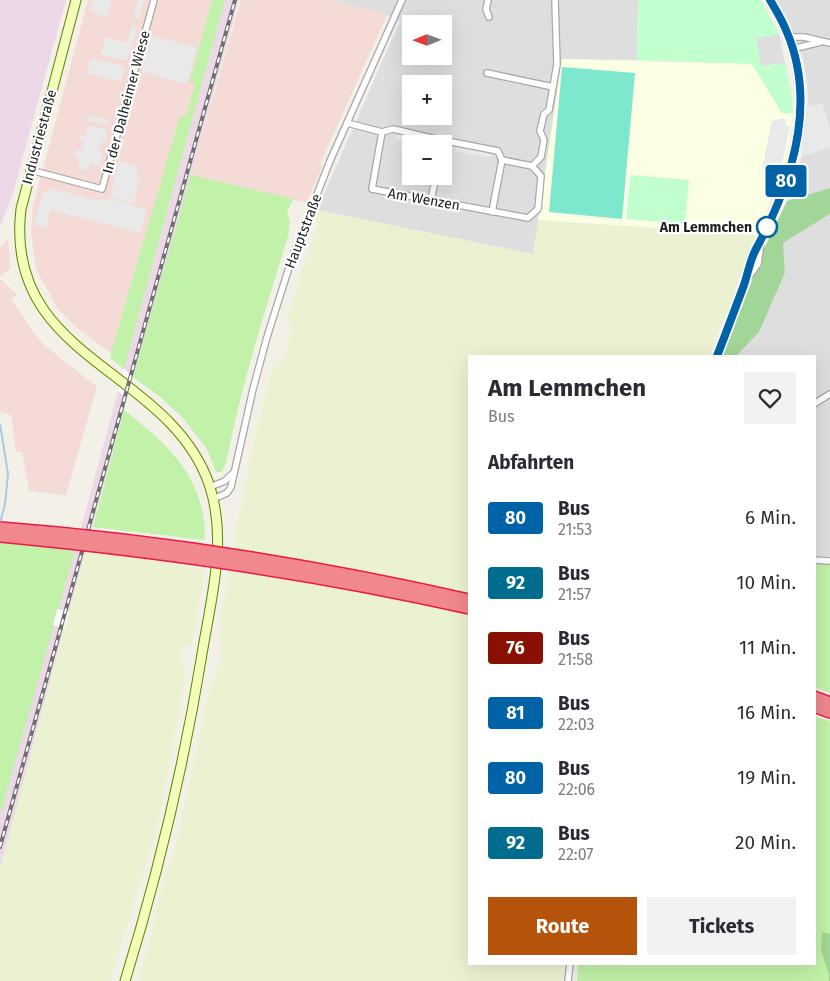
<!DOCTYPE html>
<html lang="de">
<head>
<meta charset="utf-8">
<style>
	body { margin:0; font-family:"Fira Sans",sans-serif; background:#f2f2f3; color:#2b2b33; height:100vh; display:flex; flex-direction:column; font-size:19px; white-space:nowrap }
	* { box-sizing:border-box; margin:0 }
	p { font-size:16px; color:#7c7c81 }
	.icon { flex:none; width:28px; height:28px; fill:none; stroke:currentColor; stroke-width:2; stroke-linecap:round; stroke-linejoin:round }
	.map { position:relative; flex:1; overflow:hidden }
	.panel { position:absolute; left:468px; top:355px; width:348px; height:610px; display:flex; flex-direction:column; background:#fff; border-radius:0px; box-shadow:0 5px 20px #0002 }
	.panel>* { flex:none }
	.badge { padding:0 10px; border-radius:4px; font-size:18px; line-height:32px }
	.needle { width:32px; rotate:269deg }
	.controls { position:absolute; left:402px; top:15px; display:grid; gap:10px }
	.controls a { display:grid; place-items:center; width:50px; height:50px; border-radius:0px; background:#fff; box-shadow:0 5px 20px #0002; font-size:25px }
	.map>.badge { position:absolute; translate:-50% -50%; box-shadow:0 0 0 2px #fff }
	h2 { padding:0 20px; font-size:19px; line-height:45px }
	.round { display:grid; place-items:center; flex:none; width:52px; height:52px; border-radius:0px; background:#f2f2f3 }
	.summary { display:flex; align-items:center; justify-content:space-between; height:85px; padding:0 20px }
	h1 { font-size:24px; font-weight:700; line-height:38px }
	.action { display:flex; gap:10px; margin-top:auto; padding:10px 20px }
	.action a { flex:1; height:58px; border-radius:0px; background:#b45309; color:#fff; font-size:20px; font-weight:700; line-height:58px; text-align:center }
	.action a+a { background:#f2f2f3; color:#2b2b33 }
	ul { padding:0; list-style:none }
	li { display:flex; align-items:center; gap:15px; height:65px; padding:0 20px }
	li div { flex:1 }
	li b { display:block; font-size:19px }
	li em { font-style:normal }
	li .badge { min-width:55px; font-weight:700; text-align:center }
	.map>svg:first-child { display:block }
	.residential { fill:#dfdede; fill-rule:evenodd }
	.commercial { fill:#f4dbd5 }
	.industrial { fill:#ecd8e6 }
	.education { fill:#fbffe3 }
	.farmland { fill:#ebf2d1 }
	.grass { fill:#c2f1a9 }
	.forest { fill:#a2d698 }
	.park { fill:#c1ffcf }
	.pitch { fill:#7ee8ce }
	.parking { fill:#e9e9e9 }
	.pier { fill:#fff }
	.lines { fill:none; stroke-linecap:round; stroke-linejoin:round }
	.stream { stroke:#a4cde4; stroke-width:2 }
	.minor-casing { stroke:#a8a8a8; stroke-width:8 }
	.secondary-casing { stroke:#618000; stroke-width:11 }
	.motorway-casing { stroke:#ed1744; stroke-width:14 }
	.minor { stroke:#fff; stroke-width:5.5 }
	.secondary { stroke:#f2ffb8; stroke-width:9 }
	.motorway { stroke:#f0888d; stroke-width:11 }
	.rail-casing { stroke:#6f6f6f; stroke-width:4 }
	.rail { stroke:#fff; stroke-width:2; stroke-dasharray:5.5; stroke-linecap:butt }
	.motorway-bridge-casing { stroke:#ed1744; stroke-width:14; stroke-linecap:butt }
	.motorway-bridge { stroke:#f0888d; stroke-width:11 }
	.line-casing { stroke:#fff; stroke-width:11 }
	.line { stroke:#0062a7; stroke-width:8 }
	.stop-dot { fill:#fff; stroke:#0062a7; stroke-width:2.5 }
	.labels { text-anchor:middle; stroke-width:4.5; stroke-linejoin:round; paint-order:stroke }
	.street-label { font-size:14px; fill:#212121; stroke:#fff }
	.stop-label { font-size:14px; font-weight:bold; fill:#212121; stroke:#fff; text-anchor:end }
</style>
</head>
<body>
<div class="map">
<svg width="830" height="981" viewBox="0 0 830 981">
	<rect width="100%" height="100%" fill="#f2f0e7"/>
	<g class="residential">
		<path d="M 332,0 L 638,0 L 637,60 L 562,59 L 534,254 L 317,210 L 400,21 L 386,15 ZM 411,24 L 444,24 L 444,56 L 411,56 ZM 411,84 L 444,84 L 444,116 L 411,116 ZM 411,144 L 444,144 L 444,176 L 411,176 Z"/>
		<path d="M 776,0 L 830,0 L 830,188 L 787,201 L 802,156 L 808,98 L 807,83 L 803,59 L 789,24 Z"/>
		<path d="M 779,34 L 785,63 L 761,66 L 756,38 Z"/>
		<path d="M 830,214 L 830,556 L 814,556 L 814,356 L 736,356 L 759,332 L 785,274 L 783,243 Z"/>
	</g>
	<g class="commercial">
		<path d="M 88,0 L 212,0 L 190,81 L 195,85 L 186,117 L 180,117 L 111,353 L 81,331 L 58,309 L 36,269 L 31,233 L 33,206 Z"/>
		<path d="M 241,0 L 332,0 L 387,15 L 320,164 L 323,165 L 306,203 L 191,175 Z"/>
		<path d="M 8,237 L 10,268 L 0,277 L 0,246 L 2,247 Z"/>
		<path d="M 0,279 L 17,295 L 11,299 L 34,333 L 44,345 L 97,387 L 66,495 L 29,491 L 22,452 L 16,452 L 11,415 L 0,412 Z"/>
	</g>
	<g class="industrial">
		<path d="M 0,0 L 66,0 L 13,193 L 0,227 Z"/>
		<path d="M 225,0 L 239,0 L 167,263 L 133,377 L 124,369 Z"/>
		<path d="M 118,391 L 127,398 L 69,612 L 57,609 L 76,547 Z"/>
		<path d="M 53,625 L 64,628 L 0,869 L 0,816 Z"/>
	</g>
	<path class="education" d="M 562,59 L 752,64 L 782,113 L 793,113 L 787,157 L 758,235 L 538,220 Z"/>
	<g class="farmland">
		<path d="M 317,210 L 533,254 L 538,220 L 758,235 L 709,356 L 469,356 L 469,964 L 565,964 L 563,981 L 139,981 L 166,870 L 174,852 L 209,691 L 221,658 L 221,616 L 253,442 L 271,370 L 285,356 L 291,330 L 288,315 L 317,225 L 316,217 Z"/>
		<path d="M 86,550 L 205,569 L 192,645 L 185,645 L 182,647 L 181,662 L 186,675 L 158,825 L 111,981 L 0,981 L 0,869 Z"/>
	</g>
	<g class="grass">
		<path d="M 212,0 L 225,0 L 124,369 L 110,358 L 111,353 L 180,116 L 186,116 L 195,85 L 190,81 Z"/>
		<path d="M 191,175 L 294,199 L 287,211 L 290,222 L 288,236 C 265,311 241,386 226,463 L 222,472 L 216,472 L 207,449 L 183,418 L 159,396 L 133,377 Z"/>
		<path d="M 124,410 C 160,439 190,462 202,509 C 204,520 206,530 204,540 L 93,527 Z"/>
		<path d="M 0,543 L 76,547 L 0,816 Z"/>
		<path d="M 814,564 L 830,564 L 830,693 L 814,687 Z"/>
		<path d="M 814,716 L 830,721 L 830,981 L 577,981 L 578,964 L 814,964 Z"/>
	</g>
	<g class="forest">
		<path d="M 830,188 L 830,214 L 783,243 L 785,273 L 759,332 L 736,356 L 723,356 L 764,249 L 787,201 Z"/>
		<path d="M 822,932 L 830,934 L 830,981 L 829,981 L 829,975 L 821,950 Z"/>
	</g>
	<g class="park">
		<path d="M 638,0 L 761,0 L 779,34 L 756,38 L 761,66 L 785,63 L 792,96 L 793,113 L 782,113 L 752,64 L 637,60 Z"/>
		<path d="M 630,175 L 689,180 L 685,224 L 626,219 Z"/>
	</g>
	<path class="pitch" d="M 562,67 L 635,73 L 622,219 L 549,212 Z"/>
	<g class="parking">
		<path d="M 93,0 L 112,0 L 107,17 L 90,11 Z"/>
		<path d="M 138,0 L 144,0 L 139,20 L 133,18 Z"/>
		<path d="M 132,25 L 137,27 L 127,61 L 101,54 L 105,37 L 127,43 Z"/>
		<path d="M 152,36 L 197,47 L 187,84 L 142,72 Z"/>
		<path d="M 92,58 L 126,67 L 121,82 L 87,73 Z"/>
		<path d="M 822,103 L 830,128 L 830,148 L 802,156 L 807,107 Z"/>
		<path d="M 88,115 L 108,120 L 107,125 L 87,121 Z"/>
		<path d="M 785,118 L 786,125 L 790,126 L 780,172 L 762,169 L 772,121 Z"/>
		<path d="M 88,125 L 108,130 L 105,143 L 101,142 L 98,151 L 103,153 L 100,166 L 91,163 L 89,171 L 78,168 L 80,159 L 74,157 L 76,149 L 82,150 L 84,141 L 78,140 L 79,135 L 85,136 Z"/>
		<path d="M 396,133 L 430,140 L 430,144 L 422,144 L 395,138 Z"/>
		<path d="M 456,146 L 491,153 L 490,158 L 455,151 Z"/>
		<path d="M 119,161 L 139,166 L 136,177 L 140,178 L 133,204 L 110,197 Z"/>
		<path d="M 50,188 L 92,199 L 105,201 L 107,198 L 147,209 L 140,233 L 51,210 L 46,228 L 34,225 L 43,192 L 48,193 Z"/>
	</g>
	<g class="pier">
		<path d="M 124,369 L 133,377 L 127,398 L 118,391 Z"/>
		<path d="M 57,609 L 69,612 L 64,628 L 53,625 Z"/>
	</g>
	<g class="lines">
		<path class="stream" d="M 0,424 L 8,474 L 5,504 L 0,523"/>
		<g class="minor-casing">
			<g id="minor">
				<path d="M 488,0 L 486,9 L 489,17"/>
				<path d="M 789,37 L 804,37 L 830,43"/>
				<path d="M 792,49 L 821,42"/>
				<path d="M 487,73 L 553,87"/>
				<path d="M 347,123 L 382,132 L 393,129 L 436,139 L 440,144"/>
				<path d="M 382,132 L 372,189 L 528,218 L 538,209 L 541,176 L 532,166 L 541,157 L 544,140 L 540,131 L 544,114 L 549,110 L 557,64 L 555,0"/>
				<path d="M 444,146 L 452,142 L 498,151 L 502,160 L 532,166"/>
				<path d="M 30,170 L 102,189 L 154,0"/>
				<path d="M 431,200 L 436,176"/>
				<path d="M 492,212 L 502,160"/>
				<path d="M 745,282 L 758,264 L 761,243"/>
				<path d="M 717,356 L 757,248 L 761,243 C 771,215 785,187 794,158 C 806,118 803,68 786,30 C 782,20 776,10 770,0"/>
				<path d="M 814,404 L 830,394"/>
				<path d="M 210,487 L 225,481 L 233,473"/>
				<path d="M 213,499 L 227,493 L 231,487 L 253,389 L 267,337 L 292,258 L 330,161 L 402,0"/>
				<path d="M 814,560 L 830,561"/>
				<path d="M 568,981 L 570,964"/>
			</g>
		</g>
		<g class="secondary-casing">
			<path id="secondary" d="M 76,0 L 21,209 C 3,360 168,367 209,484 C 228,540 211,598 202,654 C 184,765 158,874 125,981"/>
		</g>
		<g class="motorway-casing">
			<g id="motorway">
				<path d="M 814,697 L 830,703"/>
				<path d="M 814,706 L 830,712"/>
			</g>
		</g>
		<use href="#minor" class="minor"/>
		<use href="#secondary" class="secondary"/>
		<use href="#motorway" class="motorway"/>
		<g class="rail-casing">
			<path id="rail" d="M 0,847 L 235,0"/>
		</g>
		<use href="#rail" class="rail"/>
		<g class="motorway-bridge-casing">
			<g id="motorway-bridge">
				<path d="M 0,528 C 158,540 314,565 469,600"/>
				<path d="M 0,536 C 158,551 315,573 469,608"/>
			</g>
		</g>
		<use href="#motorway-bridge" class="motorway-bridge"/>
	</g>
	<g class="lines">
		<g class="line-casing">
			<path id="line" d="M 717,356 C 726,333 735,309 744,285 C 748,273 750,260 756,249 C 792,183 818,103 786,30 C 782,20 776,10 770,0"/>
		</g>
		<use href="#line" class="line"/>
	</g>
	<circle class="stop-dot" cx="767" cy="227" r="10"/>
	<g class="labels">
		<g class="street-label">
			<text transform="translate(126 102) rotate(-75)" y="5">In der Dalheimer Wiese</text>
			<text transform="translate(39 137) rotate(-75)" y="5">Industriestraße</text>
			<text transform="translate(424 199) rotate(10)" y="5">Am Wenzen</text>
			<text transform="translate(303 231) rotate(-69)" y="5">Hauptstraße</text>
		</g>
		<g class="stop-label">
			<text x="752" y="232">Am Lemmchen</text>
		</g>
	</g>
</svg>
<div class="controls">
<a><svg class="needle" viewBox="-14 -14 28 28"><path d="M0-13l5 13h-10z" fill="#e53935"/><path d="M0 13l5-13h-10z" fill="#7c7c81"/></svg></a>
<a>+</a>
<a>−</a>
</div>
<b class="badge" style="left:786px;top:181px;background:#0062a7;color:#fff">80</b>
<section class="panel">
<div class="summary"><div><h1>Am Lemmchen</h1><p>Bus</p></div><a class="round"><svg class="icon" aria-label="heart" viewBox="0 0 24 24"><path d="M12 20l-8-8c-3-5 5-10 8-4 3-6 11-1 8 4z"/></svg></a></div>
<h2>Abfahrten</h2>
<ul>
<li><span class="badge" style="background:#0062a7;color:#fff">80</span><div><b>Bus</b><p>21:53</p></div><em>6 Min.</em></li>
<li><span class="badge" style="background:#006d8f;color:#fff">92</span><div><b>Bus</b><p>21:57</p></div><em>10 Min.</em></li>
<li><span class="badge" style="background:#8a1002;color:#fff">76</span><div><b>Bus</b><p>21:58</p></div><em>11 Min.</em></li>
<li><span class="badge" style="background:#0062a7;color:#fff">81</span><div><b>Bus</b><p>22:03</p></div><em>16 Min.</em></li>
<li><span class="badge" style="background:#0062a7;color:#fff">80</span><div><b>Bus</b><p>22:06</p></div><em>19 Min.</em></li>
<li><span class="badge" style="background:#006d8f;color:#fff">92</span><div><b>Bus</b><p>22:07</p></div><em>20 Min.</em></li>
</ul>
<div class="action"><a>Route</a><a>Tickets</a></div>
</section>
</div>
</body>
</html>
